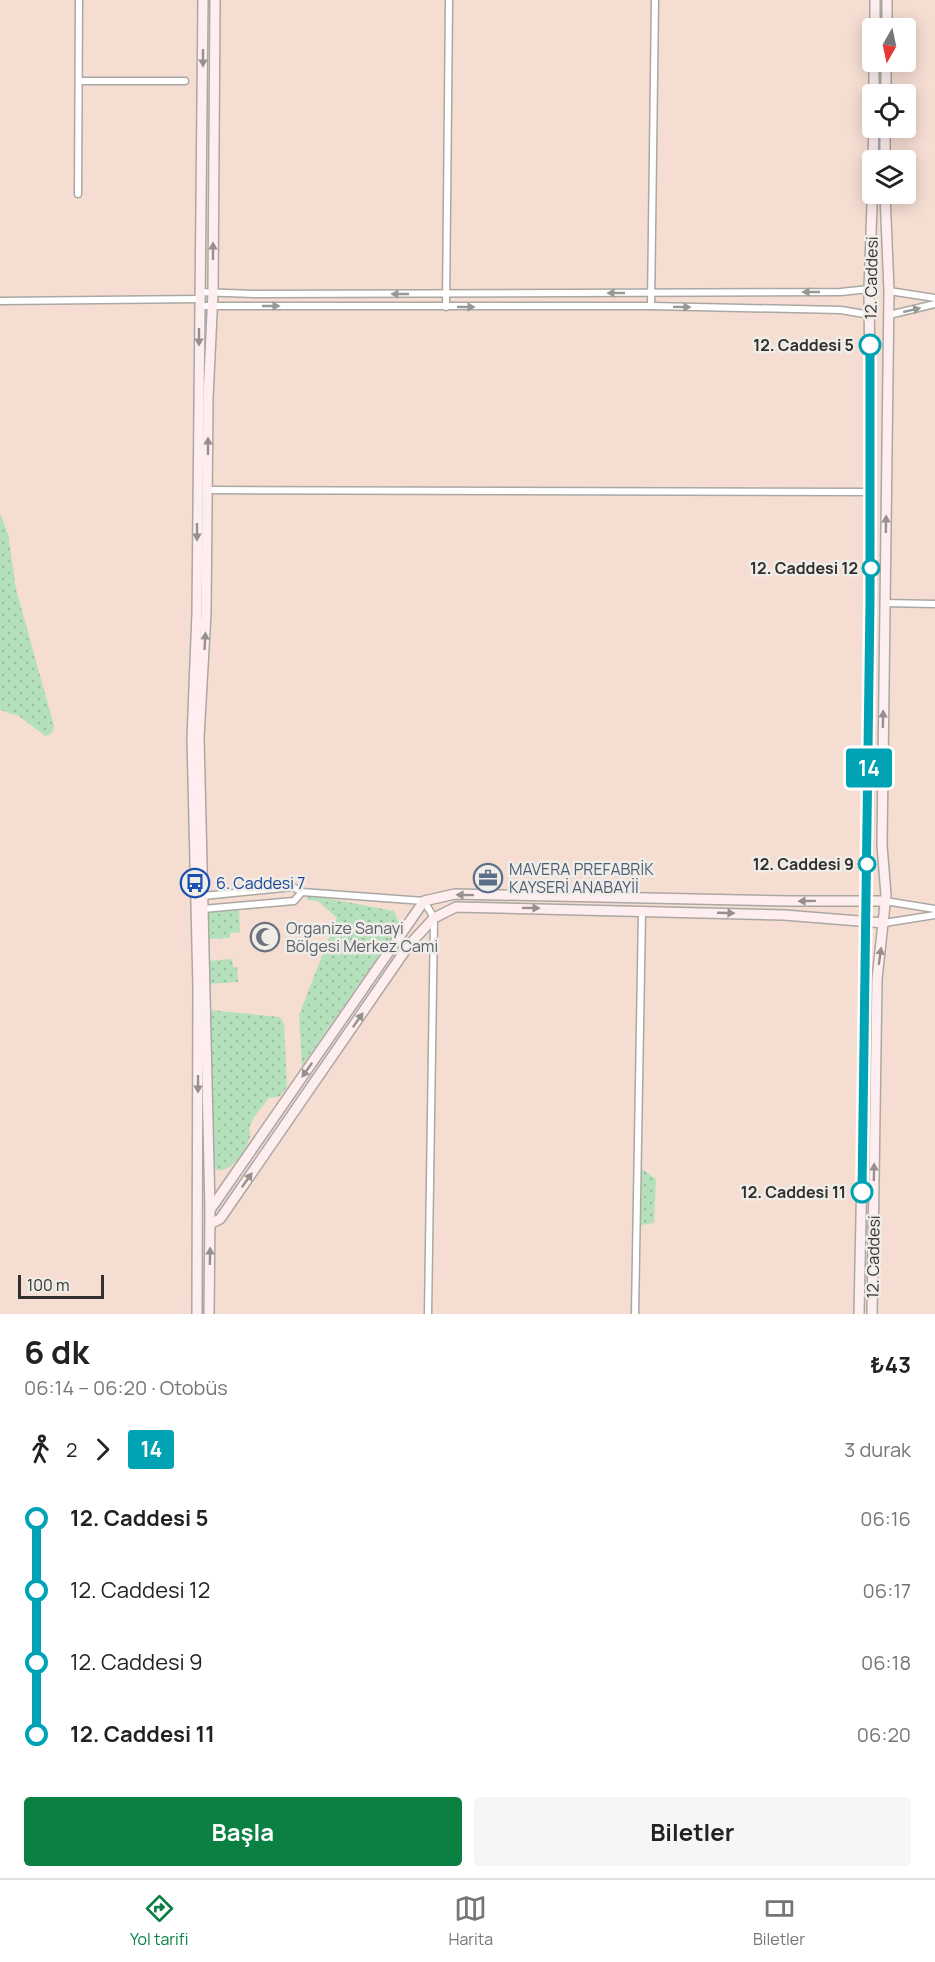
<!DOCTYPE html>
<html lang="tr">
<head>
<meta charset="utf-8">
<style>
	body { margin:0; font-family:Manrope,sans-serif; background:#f6f6f6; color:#222; height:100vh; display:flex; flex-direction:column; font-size:22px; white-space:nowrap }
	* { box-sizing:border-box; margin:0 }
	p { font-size:20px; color:#767676 }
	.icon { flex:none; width:33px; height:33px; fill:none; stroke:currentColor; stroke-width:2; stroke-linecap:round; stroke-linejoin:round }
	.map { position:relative; height:1314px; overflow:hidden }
	.drawer { display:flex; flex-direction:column; background:#fff; flex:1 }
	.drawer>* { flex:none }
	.badge { padding:0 12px; border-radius:4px; font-size:21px; line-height:39px }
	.needle { width:39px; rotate:189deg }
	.controls { position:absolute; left:862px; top:18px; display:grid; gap:12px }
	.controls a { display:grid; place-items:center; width:54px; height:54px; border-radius:6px; background:#fff; box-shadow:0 3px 15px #0003; font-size:30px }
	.scale { position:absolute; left:18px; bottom:15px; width:86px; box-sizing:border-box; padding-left:6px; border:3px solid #31302e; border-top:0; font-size:16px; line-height:21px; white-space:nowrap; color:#31302e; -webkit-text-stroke:4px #f0ece7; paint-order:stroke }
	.map>.badge { position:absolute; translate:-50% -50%; box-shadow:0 0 0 3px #fff }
	.legs { display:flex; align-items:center; gap:9px; height:66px; padding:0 24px; font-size:20px }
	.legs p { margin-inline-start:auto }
	.summary { display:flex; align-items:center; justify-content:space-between; height:102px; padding:0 24px }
	h1 { font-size:33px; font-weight:700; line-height:45px }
	.primary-button { display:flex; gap:12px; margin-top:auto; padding:12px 24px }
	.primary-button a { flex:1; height:69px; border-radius:6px; background:#0b8043; color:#fff; font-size:24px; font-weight:700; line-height:69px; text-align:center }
	.primary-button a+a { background:#f6f6f6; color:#222 }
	ul { padding:0 24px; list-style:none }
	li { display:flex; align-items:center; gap:21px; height:72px; font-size:22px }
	li i { display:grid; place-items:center; width:9px; height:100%; margin:0 8px; background:currentColor }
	li i::after { content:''; width:15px; height:15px; margin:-8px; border:4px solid; border-radius:50%; background:#fff }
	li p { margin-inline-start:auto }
	li:first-child i { background:linear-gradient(#0000 50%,currentColor 0) }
	li:last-child i { background:linear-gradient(currentColor 50%,#0000 0) }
	.tabs { display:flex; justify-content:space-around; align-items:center; height:84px; border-top:2px solid #e0e0e0; background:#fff; font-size:16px; color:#767676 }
	.tabs a { display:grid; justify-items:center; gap:3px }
	.tabs .current { color:#0b8043 }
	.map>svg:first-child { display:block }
	.industrial { fill:#f5ddd2; fill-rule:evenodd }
	.grass { fill:url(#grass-dots) }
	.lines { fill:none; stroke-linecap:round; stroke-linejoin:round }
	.street-casing { stroke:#aba8a3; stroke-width:9 }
	.secondary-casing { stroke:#aba8a3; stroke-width:12 }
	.street { stroke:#fff; stroke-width:6 }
	.secondary { stroke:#feeef0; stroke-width:9 }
	.oneway { fill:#988f8f }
	.oneway2 { fill:#989896 }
	.line-1-casing { stroke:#fff; stroke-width:14 }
	.line-1 { stroke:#00a3b4; stroke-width:9 }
	.stop-1-dot { fill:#fff; stroke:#00a3b4; stroke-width:3 }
	.labels { text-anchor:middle; stroke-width:5; stroke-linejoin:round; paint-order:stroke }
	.street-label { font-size:16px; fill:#31302e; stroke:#f0ece7 }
	.stop-label { font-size:16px; font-weight:bold; fill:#31302e; stroke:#f0ece7; text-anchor:end }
	.service-label { font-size:16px; fill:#4e5e75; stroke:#f0ece7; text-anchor:start }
	.transit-label { font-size:16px; fill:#164399; stroke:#f0ece7; text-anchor:start }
	.worship-label { font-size:16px; fill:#5b616d; stroke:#f0ece7; text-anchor:start }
</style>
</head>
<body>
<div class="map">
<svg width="935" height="1314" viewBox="0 0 935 1314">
	<defs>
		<pattern id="grass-dots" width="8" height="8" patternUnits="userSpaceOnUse" patternTransform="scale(1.5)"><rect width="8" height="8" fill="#b5e0bc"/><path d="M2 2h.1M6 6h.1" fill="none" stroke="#9cc0a2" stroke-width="1.8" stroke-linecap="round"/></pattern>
	</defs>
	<rect width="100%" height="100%" fill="#f0ece7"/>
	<path class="industrial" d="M 0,0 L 935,0 L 935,1314 L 0,1314 ZM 873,28 L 906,28 L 906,62 L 873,62 ZM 873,94 L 906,94 L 906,128 L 873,128 ZM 873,160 L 906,160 L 906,194 L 873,194 Z"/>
	<g class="grass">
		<path d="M 0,513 L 8,534 L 16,589 L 54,726 C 53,732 51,735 45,736 L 19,716 L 0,710 Z"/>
		<path d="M 310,895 L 394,911 L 400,925 L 302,1066 L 299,1015 L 337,918 L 318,901 L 308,900 L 307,897 Z"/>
		<path d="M 239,910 L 240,932 L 230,933 L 230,938 L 208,939 L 206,912 Z"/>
		<path d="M 232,959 L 233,967 L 237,967 L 238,982 L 208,984 L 207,961 Z"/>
		<path d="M 210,1010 L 280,1017 L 284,1024 L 287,1087 L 280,1096 L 269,1098 C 263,1106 253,1116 250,1126 C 249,1131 251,1136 249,1140 C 244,1153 227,1179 212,1167 Z"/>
		<path d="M 642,1169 L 656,1179 L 654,1223 L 641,1225 Z"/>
	</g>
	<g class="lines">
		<g class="street-casing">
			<g id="street">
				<path d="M 79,81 L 185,81"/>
				<path d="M 78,194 L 79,0"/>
				<path d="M 889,291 L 935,298"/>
				<path d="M 199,292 L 254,294 L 841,292 L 869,289"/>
				<path d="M 0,301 L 199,299"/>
				<path d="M 199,306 L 651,306 L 841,310 L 870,315"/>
				<path d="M 651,306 L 655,0"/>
				<path d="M 446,307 L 449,0"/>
				<path d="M 889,315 L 935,304"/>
				<path d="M 208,490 L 871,492"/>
				<path d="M 884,603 L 935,604"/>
				<path d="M 203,896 L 293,887 L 302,892 L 424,901 L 434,918 L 428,1314"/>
				<path d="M 885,901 L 935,909"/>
				<path d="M 203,909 L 294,901 L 302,892"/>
				<path d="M 884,923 L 935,915"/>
				<path d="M 635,1314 L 642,911"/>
			</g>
		</g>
		<g class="secondary-casing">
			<g id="secondary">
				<path d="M 875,28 L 875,0"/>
				<path d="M 887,28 L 887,0"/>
				<path d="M 874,94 L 874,62"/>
				<path d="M 886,94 L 886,62"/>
				<path d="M 873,160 L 874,128"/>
				<path d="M 885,160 L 885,128"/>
				<path d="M 210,1210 L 424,901 L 455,894 L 788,901 L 885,901"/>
				<path d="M 210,1224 L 220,1219 L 409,945 L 434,918 L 456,907 L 784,915 L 884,923"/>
				<path d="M 197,1314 L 198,987 L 192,738 L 197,613 L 203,0"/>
				<path d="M 209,1314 L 210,1210 L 199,737 L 206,613 L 208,398 L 213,292 L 215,0"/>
				<path d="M 859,1314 L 866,979 L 865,909 L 868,846 L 871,492 L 869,289 L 873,177"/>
				<path d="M 872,1314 L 877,979 L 886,895 L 882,845 L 889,291 L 885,194"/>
			</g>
		</g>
		<use href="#street" class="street"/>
		<use href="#secondary" class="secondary"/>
	</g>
	<defs><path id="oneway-solid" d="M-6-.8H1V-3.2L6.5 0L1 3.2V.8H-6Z" transform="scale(1.5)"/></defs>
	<g class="oneway">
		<use href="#oneway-solid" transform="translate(203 58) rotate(90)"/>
		<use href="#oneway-solid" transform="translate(213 251) rotate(-90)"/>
		<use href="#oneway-solid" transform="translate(199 337) rotate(90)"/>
		<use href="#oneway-solid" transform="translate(208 446) rotate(-90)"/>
		<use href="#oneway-solid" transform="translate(886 524) rotate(-89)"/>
		<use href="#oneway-solid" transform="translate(197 532) rotate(90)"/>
		<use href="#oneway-solid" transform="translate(205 641) rotate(-87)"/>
		<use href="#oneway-solid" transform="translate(883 719) rotate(-89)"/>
		<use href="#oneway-solid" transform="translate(465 895) rotate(-179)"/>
		<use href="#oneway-solid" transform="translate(807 901) rotate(179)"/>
		<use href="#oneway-solid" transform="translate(531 908) rotate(1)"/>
		<use href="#oneway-solid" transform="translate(726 913) rotate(2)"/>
		<use href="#oneway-solid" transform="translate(880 956) rotate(-82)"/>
		<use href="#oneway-solid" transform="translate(358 1020) rotate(-55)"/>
		<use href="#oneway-solid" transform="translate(307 1070) rotate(125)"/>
		<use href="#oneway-solid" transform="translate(198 1084) rotate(90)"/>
		<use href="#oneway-solid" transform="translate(874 1172) rotate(-89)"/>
		<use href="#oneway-solid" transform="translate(247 1180) rotate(-55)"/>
		<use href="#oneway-solid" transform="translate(210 1256) rotate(-89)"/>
	</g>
	<g class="oneway2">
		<use href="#oneway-solid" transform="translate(811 292) rotate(180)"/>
		<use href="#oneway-solid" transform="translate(616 293) rotate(180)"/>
		<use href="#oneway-solid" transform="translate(400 294) rotate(180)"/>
		<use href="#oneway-solid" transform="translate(271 306)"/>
		<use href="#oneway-solid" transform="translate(466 307)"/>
		<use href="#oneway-solid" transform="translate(682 307) rotate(1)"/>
		<use href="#oneway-solid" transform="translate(912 310) rotate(-13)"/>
	</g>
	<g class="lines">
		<g class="line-1-casing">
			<path id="line-1" d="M 862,1192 L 870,602 L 870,345"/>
		</g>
		<use href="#line-1" class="line-1"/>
	</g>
	<defs>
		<g id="office-ring" transform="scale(1.5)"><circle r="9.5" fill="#f0ece7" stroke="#5c6f8a" stroke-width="1.5"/><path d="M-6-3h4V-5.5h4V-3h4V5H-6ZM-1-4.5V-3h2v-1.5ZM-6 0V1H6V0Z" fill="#5c6f8a"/></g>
		<g id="bus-ring" transform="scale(1.5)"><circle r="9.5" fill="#f0ece7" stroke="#1a4fb4" stroke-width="1.5"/><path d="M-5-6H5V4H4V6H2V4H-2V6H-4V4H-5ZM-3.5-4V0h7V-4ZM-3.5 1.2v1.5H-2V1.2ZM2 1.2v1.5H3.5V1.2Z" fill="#1a4fb4"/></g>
		<g id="mosque-ring" transform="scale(1.5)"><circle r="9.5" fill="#f0ece7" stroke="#6b7280" stroke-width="1.5"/><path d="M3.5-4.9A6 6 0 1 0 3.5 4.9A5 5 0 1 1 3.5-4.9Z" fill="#6b7280"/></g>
	</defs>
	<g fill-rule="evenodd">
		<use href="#office-ring" x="488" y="878"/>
		<use href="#bus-ring" x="195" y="883"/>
		<use href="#mosque-ring" x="265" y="937"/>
	</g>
	<g class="stop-1-dot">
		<circle cx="870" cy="345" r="10"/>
		<circle cx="871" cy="568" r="8"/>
		<circle cx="867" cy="864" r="8"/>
		<circle cx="862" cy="1192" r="10"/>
	</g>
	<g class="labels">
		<g class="street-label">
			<text transform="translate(871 278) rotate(-89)" y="6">12. Caddesi</text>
			<text transform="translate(873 1257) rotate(-89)" y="6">12. Caddesi</text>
		</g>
		<g class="stop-label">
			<text x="854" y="351">12. Caddesi 5</text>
			<text x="858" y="574">12. Caddesi 12</text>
			<text x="854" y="870">12. Caddesi 9</text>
			<text x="846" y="1198">12. Caddesi 11</text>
		</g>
		<g class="service-label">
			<text x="509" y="875">MAVERA PREFABRİK<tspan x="509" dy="18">KAYSERİ ANABAYİİ</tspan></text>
		</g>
		<g class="transit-label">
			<text x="216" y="889">6. Caddesi 7</text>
		</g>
		<g class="worship-label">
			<text x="286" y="934">Organize Sanayi<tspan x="286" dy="18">Bölgesi Merkez Cami</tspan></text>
		</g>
	</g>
</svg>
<div class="controls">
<a><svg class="needle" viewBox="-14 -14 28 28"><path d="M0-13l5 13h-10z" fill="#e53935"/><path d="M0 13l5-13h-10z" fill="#767676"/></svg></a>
<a><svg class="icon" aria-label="locate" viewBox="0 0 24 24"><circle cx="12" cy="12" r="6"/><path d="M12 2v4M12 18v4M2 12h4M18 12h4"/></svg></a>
<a><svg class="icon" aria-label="layers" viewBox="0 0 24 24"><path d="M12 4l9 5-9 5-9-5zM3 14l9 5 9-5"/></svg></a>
</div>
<div class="scale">100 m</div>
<b class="badge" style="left:869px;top:768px;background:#00a3b4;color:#fff">14</b>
</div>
<section class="drawer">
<div class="summary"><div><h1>6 dk</h1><p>06:14 – 06:20 · Otobüs</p></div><b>₺43</b></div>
<div class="legs"><svg class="icon" aria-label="walk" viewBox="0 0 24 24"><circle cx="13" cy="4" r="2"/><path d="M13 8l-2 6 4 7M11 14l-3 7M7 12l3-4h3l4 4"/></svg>2<svg class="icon" aria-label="forward" viewBox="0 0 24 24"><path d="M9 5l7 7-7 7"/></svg><b class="badge" style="background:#00a3b4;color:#fff">14</b><p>3 durak</p></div>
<ul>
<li><i style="color:#00a3b4"></i><b>12. Caddesi 5</b><p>06:16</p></li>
<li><i style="color:#00a3b4"></i><span>12. Caddesi 12</span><p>06:17</p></li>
<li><i style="color:#00a3b4"></i><span>12. Caddesi 9</span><p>06:18</p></li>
<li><i style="color:#00a3b4"></i><b>12. Caddesi 11</b><p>06:20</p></li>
</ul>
<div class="primary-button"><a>Başla</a><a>Biletler</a></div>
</section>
<nav class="tabs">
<a class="current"><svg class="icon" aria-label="directions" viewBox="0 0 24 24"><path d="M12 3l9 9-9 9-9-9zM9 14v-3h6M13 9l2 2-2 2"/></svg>Yol tarifi</a>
<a><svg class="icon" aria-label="map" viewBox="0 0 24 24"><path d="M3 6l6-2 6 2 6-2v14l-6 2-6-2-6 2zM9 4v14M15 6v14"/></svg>Harita</a>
<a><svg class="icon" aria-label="tickets" viewBox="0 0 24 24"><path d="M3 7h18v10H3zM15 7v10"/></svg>Biletler</a>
</nav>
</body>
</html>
